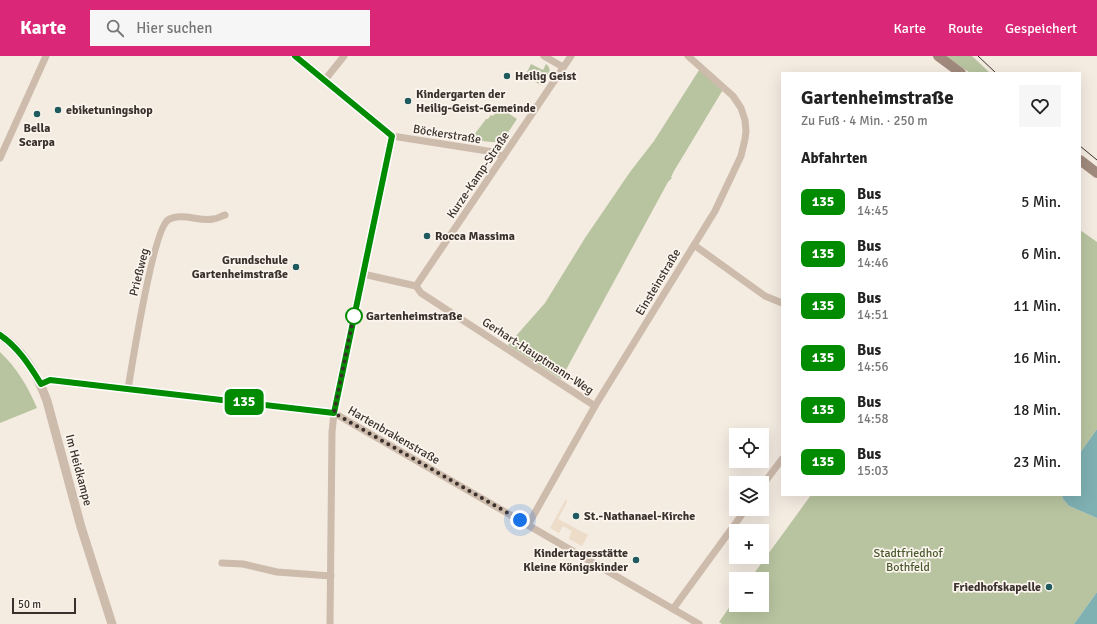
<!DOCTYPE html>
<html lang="de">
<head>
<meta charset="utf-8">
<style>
	body { margin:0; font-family:Signika,sans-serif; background:#f6f6f6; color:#222; height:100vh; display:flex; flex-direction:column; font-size:15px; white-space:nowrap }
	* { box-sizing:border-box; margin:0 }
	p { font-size:13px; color:#767676 }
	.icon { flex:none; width:22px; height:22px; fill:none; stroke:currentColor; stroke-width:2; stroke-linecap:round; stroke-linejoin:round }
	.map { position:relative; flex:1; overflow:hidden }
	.details { position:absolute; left:781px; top:16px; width:300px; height:424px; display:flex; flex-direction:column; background:#fff; border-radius:0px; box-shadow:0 4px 16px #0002 }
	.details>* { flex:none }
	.badge { padding:0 8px; border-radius:6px; font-size:14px; line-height:26px }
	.fabs { position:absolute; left:729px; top:372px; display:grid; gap:8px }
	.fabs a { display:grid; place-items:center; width:40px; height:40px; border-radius:0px; background:#fff; box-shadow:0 4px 16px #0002; font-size:20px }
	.scale { position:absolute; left:12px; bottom:10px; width:64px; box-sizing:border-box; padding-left:4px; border:2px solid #3b302b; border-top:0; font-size:11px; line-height:14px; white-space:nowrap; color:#3b302b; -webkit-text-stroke:3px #fbf5ee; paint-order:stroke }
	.you { position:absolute; width:20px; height:20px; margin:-10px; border:3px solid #fff; border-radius:50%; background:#1a73e8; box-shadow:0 0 0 6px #1a73e833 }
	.map>.badge { position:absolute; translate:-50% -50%; box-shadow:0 0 0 2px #fff }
	h2 { padding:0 20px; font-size:15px; line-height:36px }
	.round { display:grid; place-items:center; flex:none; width:42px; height:42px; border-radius:0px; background:#f6f6f6 }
	.head { display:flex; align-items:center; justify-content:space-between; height:68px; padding:0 20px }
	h1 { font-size:19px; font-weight:800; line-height:30px }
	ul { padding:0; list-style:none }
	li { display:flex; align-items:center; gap:12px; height:52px; padding:0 20px }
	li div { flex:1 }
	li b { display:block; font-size:15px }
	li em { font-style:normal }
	li .badge { min-width:44px; font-weight:700; text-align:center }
	header { display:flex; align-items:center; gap:24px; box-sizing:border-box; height:56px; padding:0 20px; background:#db2777; color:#fff }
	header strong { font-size:19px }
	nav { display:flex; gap:22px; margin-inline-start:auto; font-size:14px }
	.search { width:280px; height:36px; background:#f6f6f6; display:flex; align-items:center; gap:10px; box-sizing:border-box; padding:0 14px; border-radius:0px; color:#767676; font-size:15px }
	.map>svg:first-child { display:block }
	.green { fill:#b8c4a0 }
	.plaza { fill:#ecdcc8 }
	.water { fill:#7fb0b2 }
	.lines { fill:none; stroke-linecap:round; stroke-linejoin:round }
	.minor { stroke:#cdbbac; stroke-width:7 }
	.tertiary { stroke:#cdbbac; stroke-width:9 }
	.secondary { stroke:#a18a7d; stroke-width:10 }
	.tram { stroke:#3b302b; stroke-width:1 }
	.line-casing { stroke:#fff; stroke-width:9 }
	.line { stroke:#008b00; stroke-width:6 }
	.walk { stroke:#3b302b; stroke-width:4; stroke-dasharray:0 7.2 }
	.poi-dot { fill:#1f5a5e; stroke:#fbf5ee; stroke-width:1.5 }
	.stop-dot { fill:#fff; stroke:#008b00; stroke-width:2 }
	.labels { text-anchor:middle; stroke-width:3.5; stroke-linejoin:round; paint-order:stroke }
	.poi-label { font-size:12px; font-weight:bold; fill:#3b302b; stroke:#fbf5ee; text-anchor:start }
	.street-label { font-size:12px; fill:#3b302b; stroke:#fbf5ee }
	.stop-label { font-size:12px; font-weight:bold; fill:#3b302b; stroke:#fbf5ee; text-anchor:start }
	.park-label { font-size:12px; fill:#4a5a2e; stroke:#fbf5ee }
</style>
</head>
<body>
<header>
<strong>Karte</strong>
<div class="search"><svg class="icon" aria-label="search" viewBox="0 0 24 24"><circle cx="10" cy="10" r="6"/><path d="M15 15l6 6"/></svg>Hier suchen</div>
<nav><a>Karte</a><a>Route</a><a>Gespeichert</a></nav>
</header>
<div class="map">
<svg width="1097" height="568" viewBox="0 0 1097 568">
	<rect width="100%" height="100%" fill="#f4ebe1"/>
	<g class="green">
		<path d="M 946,0 L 972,0 L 990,17 L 970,17 Z"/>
		<path d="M 531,8 L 543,14 L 546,8 C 555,15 545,22 541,29 L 525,20 Z"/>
		<path d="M 701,11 L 724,32 L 674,115 L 671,121 L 672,122 L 668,126 L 561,323 L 508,289 L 545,247 L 585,182 L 630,116 L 654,85 Z"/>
		<path d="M 500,48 L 509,54 L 508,57 L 517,63 C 499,90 503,88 471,83 L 486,63 L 488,63 L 491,59 L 493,60 L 499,52 L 497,50 Z"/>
		<path d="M 1080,174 L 1097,186 L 1097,373 L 1080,397 Z"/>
		<path d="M 0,296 C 17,312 28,331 37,352 L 0,367 Z"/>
		<path d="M 811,439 L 1062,439 L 1063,443 L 1069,450 L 1097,462 L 1097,536 L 1074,568 L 722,568 L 719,566 L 736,542 L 736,549 L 762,549 L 762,523 L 750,523 Z"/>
	</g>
	<path class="plaza" d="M 566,443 L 567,446 L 558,463 L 588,479 L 582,490 L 569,483 L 572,475 L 563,470 L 559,477 L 550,472 Z"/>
	<g class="water">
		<path d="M 1097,373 L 1097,462 L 1069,450 L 1063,443 L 1062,439 L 1080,439 L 1080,397 Z"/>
		<path d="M 1097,536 L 1097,568 L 1074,568 Z"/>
	</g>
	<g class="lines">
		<g class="minor">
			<path d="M 295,0 L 392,80 L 494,96 L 503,101"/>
			<path d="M 544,0 L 563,11"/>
			<path d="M 324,25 L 344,0"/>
			<path d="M 0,102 L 46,0"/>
			<path d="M 694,189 L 765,240 L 782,247"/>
			<path d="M 363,218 L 416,230"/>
			<path d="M 416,230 L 571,0"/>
			<path d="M 416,230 L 421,237 L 595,350"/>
			<path d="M 41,328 L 50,324 L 334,357 L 699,568"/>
			<path d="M 128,333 C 132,309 153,174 168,164 C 181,156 200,166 213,163 C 217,163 221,160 225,159"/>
			<path d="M 762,430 L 782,403"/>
			<path d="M 528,469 L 595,350 L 715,155 L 741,100 L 745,83 L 746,75 L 745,64 L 741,52 L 733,40 L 688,0"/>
			<path d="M 222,507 L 243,508 L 277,516 L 331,520"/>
			<path d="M 673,553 L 746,453"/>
			<path d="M 330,568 L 332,376 L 334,357 L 392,80"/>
		</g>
		<path class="tertiary" d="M 0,279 C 23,294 38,320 47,345 L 81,471 L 112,568"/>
		<g class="secondary">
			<path d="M 938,0 L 961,17"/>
			<path d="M 1080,104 L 1097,117"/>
		</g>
		<g class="tram">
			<path d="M 978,0 L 996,17"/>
			<path d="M 1080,90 L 1097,104"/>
		</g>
	</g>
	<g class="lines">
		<g class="line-casing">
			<path id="line" d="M 0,279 C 18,291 30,310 41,328 L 50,324 L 334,357 L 392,80 L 295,0"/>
		</g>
		<use href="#line" class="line"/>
		<path class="walk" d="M 354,260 L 354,258 L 334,357 L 520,464"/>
	</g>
	<g class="poi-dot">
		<circle cx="507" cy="20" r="4"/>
		<circle cx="408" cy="45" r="4"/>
		<circle cx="58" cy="54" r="4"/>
		<circle cx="37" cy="58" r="4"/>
		<circle cx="427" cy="180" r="4"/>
		<circle cx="296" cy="211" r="4"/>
		<circle cx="576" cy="460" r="4"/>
		<circle cx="636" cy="504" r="4"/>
		<circle cx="1049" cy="531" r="4"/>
	</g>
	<circle class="stop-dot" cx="354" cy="260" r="8"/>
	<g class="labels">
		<g class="poi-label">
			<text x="515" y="24">Heilig Geist</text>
			<text x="416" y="42">Kindergarten der<tspan x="416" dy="14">Heilig-Geist-Gemeinde</tspan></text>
			<text x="66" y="58">ebiketuningshop</text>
			<text x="37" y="76" text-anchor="middle">Bella<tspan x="37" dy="14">Scarpa</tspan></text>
			<text x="435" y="184">Rocca Massima</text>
			<text x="288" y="208" text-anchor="end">Grundschule<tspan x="288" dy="14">Gartenheimstraße</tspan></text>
			<text x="584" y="464">St.-Nathanael-Kirche</text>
			<text x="628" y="501" text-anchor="end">Kindertagesstätte<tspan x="628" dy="14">Kleine Königskinder</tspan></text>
			<text x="1041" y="535" text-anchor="end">Friedhofskapelle</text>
		</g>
		<g class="street-label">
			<text transform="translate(447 78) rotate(9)" y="4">Böckerstraße</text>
			<text transform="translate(478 119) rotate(-56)" y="4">Kurze-Kamp-Straße</text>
			<text transform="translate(139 216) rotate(-76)" y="4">Prießweg</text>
			<text transform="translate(658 226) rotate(-59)" y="4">Einsteinstraße</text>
			<text transform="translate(538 300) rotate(33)" y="4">Gerhart-Hauptmann-Weg</text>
			<text transform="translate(394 379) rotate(30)" y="4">Hartenbrakenstraße</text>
			<text transform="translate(79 414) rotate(75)" y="4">Im Heidkampe</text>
		</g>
		<g class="stop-label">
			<text x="366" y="264">Gartenheimstraße</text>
		</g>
		<g class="park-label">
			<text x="908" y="501">Stadtfriedhof<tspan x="908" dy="14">Bothfeld</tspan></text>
		</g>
	</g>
</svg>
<div class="fabs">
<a><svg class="icon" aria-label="locate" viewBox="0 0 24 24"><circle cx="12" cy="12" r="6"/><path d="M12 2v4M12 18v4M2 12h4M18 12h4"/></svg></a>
<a><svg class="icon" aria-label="layers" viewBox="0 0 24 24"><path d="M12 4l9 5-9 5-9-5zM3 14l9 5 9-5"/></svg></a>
<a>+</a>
<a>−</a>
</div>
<div class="scale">50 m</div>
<div class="you" style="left:520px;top:464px"></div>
<b class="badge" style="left:244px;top:346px;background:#008b00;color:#fff">135</b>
<section class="details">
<div class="head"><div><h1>Gartenheimstraße</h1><p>Zu Fuß · 4 Min. · 250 m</p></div><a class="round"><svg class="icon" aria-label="heart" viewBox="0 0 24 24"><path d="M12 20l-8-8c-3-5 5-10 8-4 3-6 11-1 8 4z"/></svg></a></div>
<h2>Abfahrten</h2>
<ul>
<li><span class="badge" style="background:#008b00;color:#fff">135</span><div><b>Bus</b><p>14:45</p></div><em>5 Min.</em></li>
<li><span class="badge" style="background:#008b00;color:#fff">135</span><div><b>Bus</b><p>14:46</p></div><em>6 Min.</em></li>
<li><span class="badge" style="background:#008b00;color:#fff">135</span><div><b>Bus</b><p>14:51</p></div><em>11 Min.</em></li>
<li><span class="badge" style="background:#008b00;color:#fff">135</span><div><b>Bus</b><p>14:56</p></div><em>16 Min.</em></li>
<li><span class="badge" style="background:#008b00;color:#fff">135</span><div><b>Bus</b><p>14:58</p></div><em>18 Min.</em></li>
<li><span class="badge" style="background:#008b00;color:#fff">135</span><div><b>Bus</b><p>15:03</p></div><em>23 Min.</em></li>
</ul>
</section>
</div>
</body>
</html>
